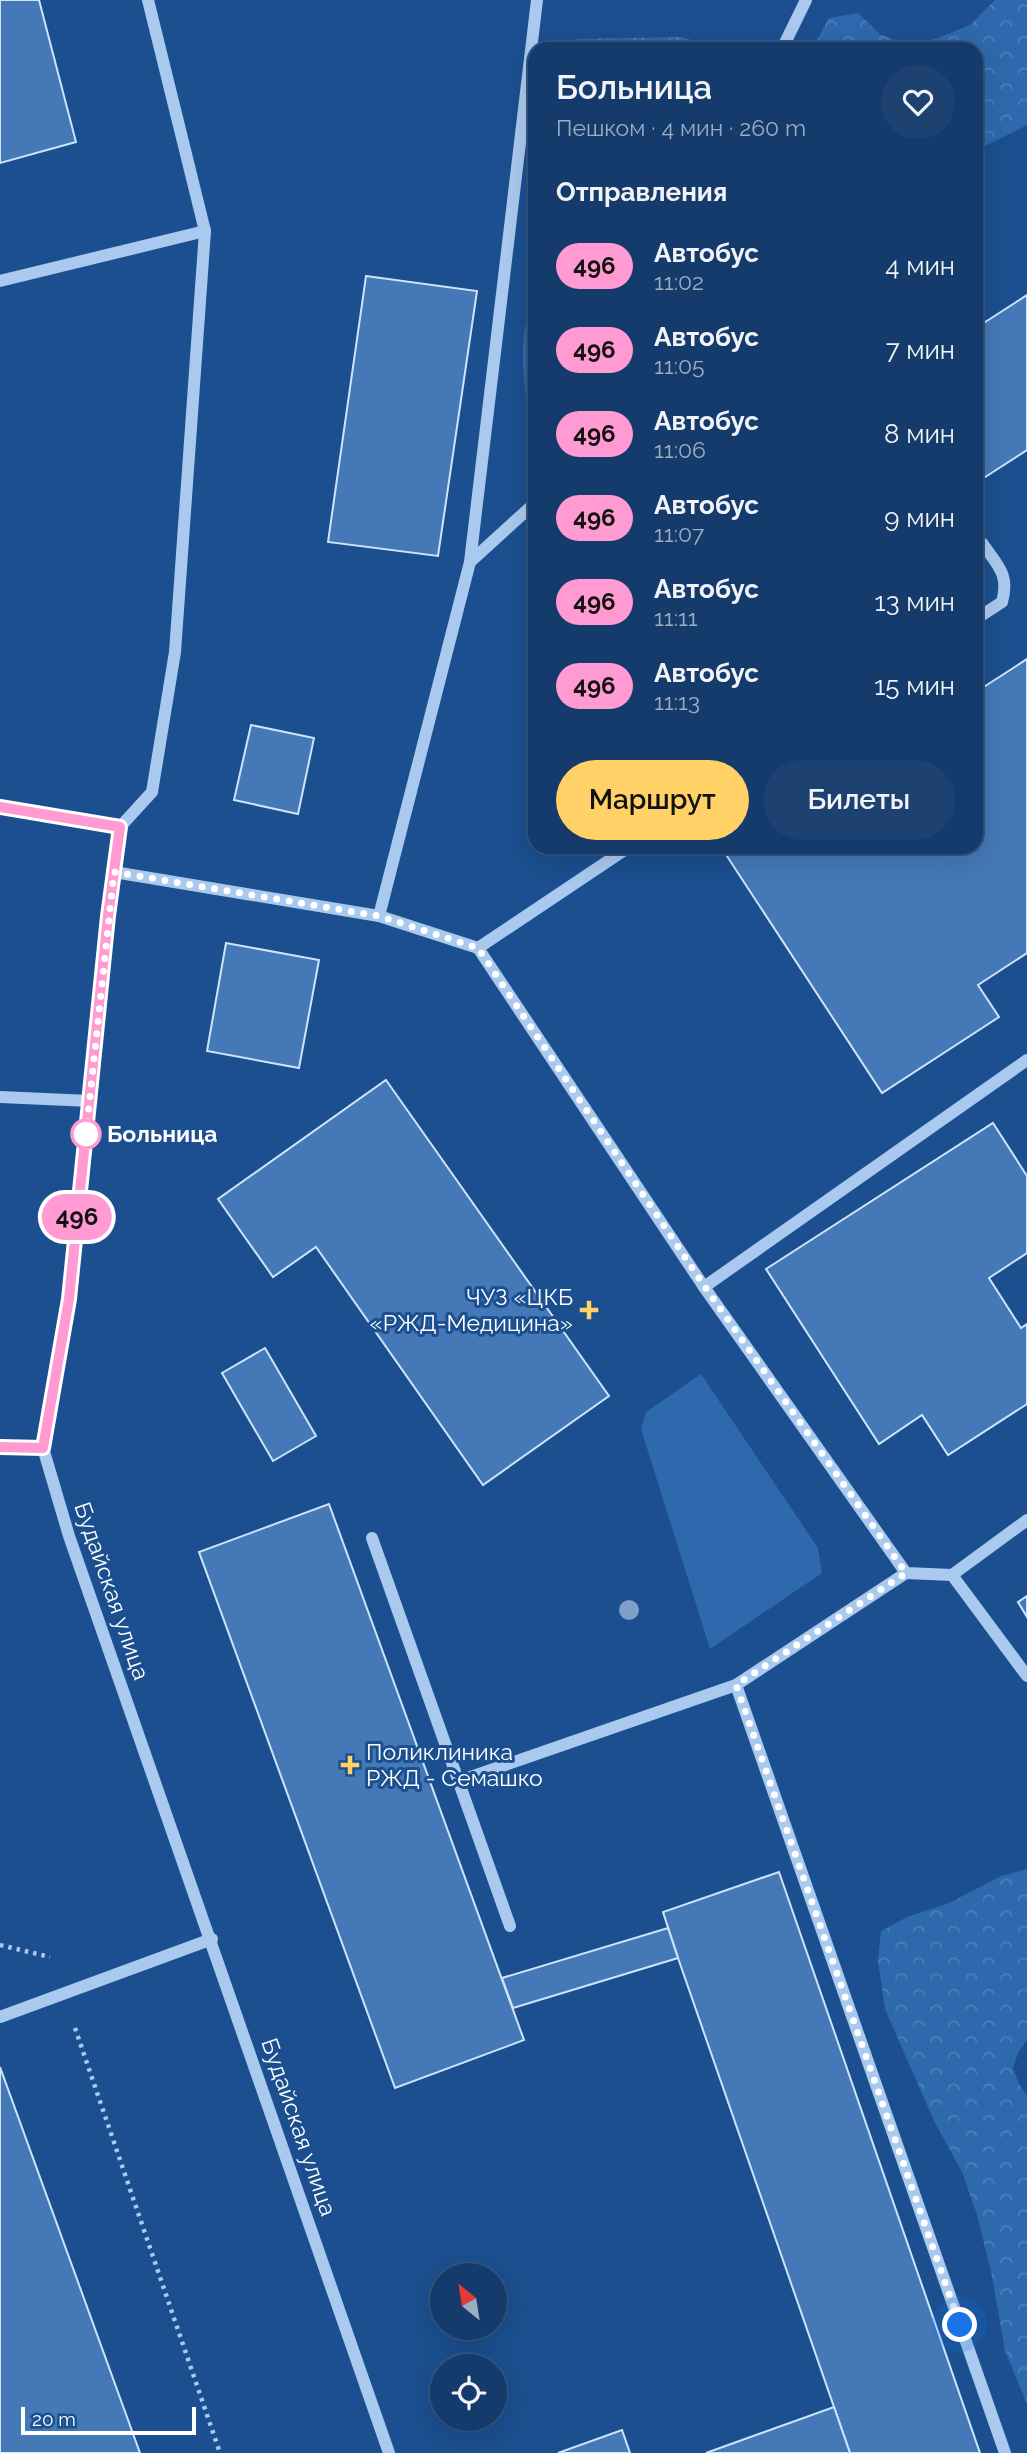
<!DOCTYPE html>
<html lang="ru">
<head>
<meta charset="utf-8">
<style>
	body { margin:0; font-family:Raleway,sans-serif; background:#1d4271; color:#f1f3f6; height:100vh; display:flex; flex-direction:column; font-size:26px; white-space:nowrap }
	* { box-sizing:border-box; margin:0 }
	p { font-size:23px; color:#9dadc1 }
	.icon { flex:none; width:38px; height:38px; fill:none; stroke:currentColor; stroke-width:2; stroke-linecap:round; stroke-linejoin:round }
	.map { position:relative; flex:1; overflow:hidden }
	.panel { position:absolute; left:528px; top:42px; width:455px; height:812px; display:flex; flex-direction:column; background:#143b6b; border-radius:21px; box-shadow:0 7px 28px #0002,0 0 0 2px #33557e }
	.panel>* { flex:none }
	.badge { padding:0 14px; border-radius:23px; font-size:24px; line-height:46px }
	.needle { width:46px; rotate:330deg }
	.controls { position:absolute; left:430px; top:2263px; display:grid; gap:14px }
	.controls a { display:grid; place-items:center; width:77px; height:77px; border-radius:50%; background:#143b6b; box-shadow:0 7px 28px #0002,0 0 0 2px #33557e; font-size:35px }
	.scale { position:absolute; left:21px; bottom:18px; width:175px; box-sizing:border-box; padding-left:7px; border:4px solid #fff; border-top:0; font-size:19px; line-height:24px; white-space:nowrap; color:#fff; -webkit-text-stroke:5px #1b4f8f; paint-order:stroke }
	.you { position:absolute; width:35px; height:35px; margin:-18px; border:5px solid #fff; border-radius:50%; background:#1a73e8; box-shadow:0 0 0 10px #1a73e833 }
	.map>.badge { position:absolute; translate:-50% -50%; box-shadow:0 0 0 4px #fff }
	h2 { padding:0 28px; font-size:26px; line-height:63px }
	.round { display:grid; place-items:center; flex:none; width:74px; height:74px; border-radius:37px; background:#1d4271 }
	.summary { display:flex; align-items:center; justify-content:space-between; height:119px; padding:0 28px }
	h1 { font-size:33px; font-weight:600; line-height:52px }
	.action { display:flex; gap:14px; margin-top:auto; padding:14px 28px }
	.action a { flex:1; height:80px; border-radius:42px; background:#ffd166; color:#111; font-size:28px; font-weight:600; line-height:80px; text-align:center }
	.action a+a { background:#1d4271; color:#f1f3f6 }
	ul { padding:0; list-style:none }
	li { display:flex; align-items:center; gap:21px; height:84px; padding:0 28px }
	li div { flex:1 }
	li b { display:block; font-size:26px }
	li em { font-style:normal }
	li .badge { min-width:77px; font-weight:700; text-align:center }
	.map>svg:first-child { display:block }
	.green { fill:#2e69ad }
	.forest { fill:url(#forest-crowns) }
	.building { fill:#4478b7; stroke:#cfe3fa; stroke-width:2 }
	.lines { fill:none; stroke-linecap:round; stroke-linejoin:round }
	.path { stroke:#a9c9ee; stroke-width:4.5; stroke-dasharray:3.5 5; stroke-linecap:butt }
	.minor { stroke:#a9c9ee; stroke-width:12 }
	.tree { fill:#7ea0ca }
	.line-casing { stroke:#fff; stroke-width:16 }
	.line { stroke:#ff9ad2; stroke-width:10 }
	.walk { stroke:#fff; stroke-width:7; stroke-dasharray:0 12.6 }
	.stop-dot { fill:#fff; stroke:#ff9ad2; stroke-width:3.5 }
	.poi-dot { fill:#ffd166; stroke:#1b4f8f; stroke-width:2.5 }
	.labels { text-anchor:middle; stroke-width:6; stroke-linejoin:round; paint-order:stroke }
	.stop-label { font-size:23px; font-weight:bold; fill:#fff; stroke:#1b4f8f; text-anchor:start }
	.poi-label { font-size:23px; fill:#fff; stroke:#1b4f8f; text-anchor:end }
	.street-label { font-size:23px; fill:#fff; stroke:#1b4f8f }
</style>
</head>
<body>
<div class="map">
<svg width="1027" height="2453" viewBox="0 0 1027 2453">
	<defs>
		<pattern id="forest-crowns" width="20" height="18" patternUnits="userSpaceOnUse" patternTransform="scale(1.75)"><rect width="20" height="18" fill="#2e69ad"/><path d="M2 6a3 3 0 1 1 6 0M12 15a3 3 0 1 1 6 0" fill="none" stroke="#4d80b9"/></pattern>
	</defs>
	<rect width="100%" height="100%" fill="#1b4f8f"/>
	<path class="green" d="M 701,1374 L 818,1548 L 822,1573 L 710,1649 L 641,1429 L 646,1412 Z"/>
	<g class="forest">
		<path d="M 995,0 L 1027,0 L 1027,125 L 977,150 L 976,49 L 812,49 L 829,18 L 858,13 L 880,34 L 909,46 L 938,38 L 970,25 Z"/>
		<path d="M 681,37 L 712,46 L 713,49 L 574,49 L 575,39 Z"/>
		<path d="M 535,292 L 535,393 L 526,395 C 521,358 521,326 535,292 Z"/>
		<path d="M 1027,1869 L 1027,2040 L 1018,2053 L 1013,2068 L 1018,2082 L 1027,2096 L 1027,2404 L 1005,2351 L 992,2276 L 977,2215 L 962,2172 L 934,2121 L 885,2009 L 878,1961 L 881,1931 L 907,1917 L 949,1903 L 1001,1876 Z"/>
	</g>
	<g class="building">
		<path d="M 0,0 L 39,0 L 76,142 L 0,163 Z"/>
		<path d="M 366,276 L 477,291 L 438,556 L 328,542 Z"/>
		<path d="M 1027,295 L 1027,450 L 976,483 L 976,328 Z"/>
		<path d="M 1027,659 L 1027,953 L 978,985 L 999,1017 L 882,1093 L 721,847 L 976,847 L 976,692 Z"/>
		<path d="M 251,725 L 314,738 L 298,814 L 234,800 Z"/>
		<path d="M 226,943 L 319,960 L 299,1068 L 207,1051 Z"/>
		<path d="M 386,1080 L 609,1396 L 483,1485 L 316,1247 L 273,1277 L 218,1199 Z"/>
		<path d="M 993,1123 L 1027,1176 L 1027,1253 L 989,1278 L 1021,1328 L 1027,1324 L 1027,1404 L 948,1455 L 922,1415 L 879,1444 L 766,1269 Z"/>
		<path d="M 265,1348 L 316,1436 L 273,1461 L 222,1373 Z"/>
		<path d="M 329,1504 L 524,2040 L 395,2088 L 199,1552 Z"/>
		<path d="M 1027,1596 L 1027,1617 L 1018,1602 Z"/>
		<path d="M 779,1872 L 980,2453 L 850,2453 L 678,1958 L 663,1912 Z"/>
		<path d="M 668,1928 L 678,1958 L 513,2008 L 502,1978 Z"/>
		<path d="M 0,2067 L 119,2395 L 140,2453 L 0,2453 Z"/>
		<path d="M 834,2407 L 850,2453 L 706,2453 Z"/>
		<path d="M 622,2430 L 630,2453 L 558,2453 Z"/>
	</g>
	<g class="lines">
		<g class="path">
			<path d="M 0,1945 L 50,1957"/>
			<path d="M 75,2028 L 220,2453"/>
		</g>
		<g class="minor">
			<path d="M 782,49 L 806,0"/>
			<path d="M 0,281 L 205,231"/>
			<path d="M 976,541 L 982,543 C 997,565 1010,574 1002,602 L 976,619"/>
			<path d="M 470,562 L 536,502"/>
			<path d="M 0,807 L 120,827 L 108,916 L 69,1299 L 43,1448 L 69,1536 L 389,2453"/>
			<path d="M 120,827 L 152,792 L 175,652 L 205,231 L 148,0"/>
			<path d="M 114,872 L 379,916 L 478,948 L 704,1287 L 906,1573 L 952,1575 L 1027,1520"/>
			<path d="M 379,916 L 470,562 L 537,0"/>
			<path d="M 478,948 L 629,847"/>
			<path d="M 0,1097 L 90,1101"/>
			<path d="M 704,1287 L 1027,1060"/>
			<path d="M 0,1447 L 43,1448"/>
			<path d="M 372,1538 L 510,1926"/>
			<path d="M 952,1575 L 1027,1676"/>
			<path d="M 736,1685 L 1005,2453"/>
			<path d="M 459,1781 L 736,1685 L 906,1573"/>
			<path d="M 0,2017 L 212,1939"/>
		</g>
	</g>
	<circle class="tree" cx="629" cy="1610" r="10"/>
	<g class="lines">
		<g class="line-casing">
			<path id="line" d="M 0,807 L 120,827 L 108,916 L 69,1299 L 43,1448 L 0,1447"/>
		</g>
		<use href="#line" class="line"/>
		<path class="walk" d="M 86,1134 L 114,872 L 379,916 L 478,948 L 705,1287 L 906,1573 L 736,1685 L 960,2325"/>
	</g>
	<circle class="stop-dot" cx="86" cy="1134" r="14"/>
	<g class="poi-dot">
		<path d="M585.5 1299.5h7v7h7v7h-7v7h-7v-7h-7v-7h7z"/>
		<path d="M346.5 1754.5h7v7h7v7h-7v7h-7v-7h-7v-7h7z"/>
	</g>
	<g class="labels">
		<g class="stop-label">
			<text x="107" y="1142">Больница</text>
		</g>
		<g class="poi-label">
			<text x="573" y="1305">ЧУЗ «ЦКБ<tspan x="573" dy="26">«РЖД-Медицина»</tspan></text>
			<text x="366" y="1760" text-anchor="start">Поликлиника<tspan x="366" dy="26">РЖД - Семашко</tspan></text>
		</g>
		<g class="street-label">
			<text transform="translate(112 1591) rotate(71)" y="8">Будайская улица</text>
			<text transform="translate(299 2127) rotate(71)" y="8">Будайская улица</text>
		</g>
	</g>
</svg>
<div class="controls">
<a><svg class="needle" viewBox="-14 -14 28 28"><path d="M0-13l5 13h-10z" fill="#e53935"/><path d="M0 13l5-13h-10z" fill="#9dadc1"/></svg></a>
<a><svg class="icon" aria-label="locate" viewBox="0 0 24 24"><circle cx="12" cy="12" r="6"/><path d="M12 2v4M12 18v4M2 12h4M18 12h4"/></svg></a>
</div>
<div class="scale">20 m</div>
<div class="you" style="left:960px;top:2325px"></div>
<b class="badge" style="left:77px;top:1217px;background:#ff9ad2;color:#111">496</b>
<section class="panel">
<div class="summary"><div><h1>Больница</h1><p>Пешком · 4 мин · 260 m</p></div><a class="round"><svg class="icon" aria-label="heart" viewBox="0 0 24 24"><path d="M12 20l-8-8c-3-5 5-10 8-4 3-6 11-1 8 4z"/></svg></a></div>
<h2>Отправления</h2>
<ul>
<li><span class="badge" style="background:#ff9ad2;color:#111">496</span><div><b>Автобус</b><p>11:02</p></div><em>4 мин</em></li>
<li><span class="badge" style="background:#ff9ad2;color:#111">496</span><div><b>Автобус</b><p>11:05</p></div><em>7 мин</em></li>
<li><span class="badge" style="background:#ff9ad2;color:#111">496</span><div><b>Автобус</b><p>11:06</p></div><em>8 мин</em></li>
<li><span class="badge" style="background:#ff9ad2;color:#111">496</span><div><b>Автобус</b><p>11:07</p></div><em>9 мин</em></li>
<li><span class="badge" style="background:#ff9ad2;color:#111">496</span><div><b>Автобус</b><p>11:11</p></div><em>13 мин</em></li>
<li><span class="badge" style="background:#ff9ad2;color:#111">496</span><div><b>Автобус</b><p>11:13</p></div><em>15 мин</em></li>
</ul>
<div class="action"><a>Маршрут</a><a>Билеты</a></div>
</section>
</div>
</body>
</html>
